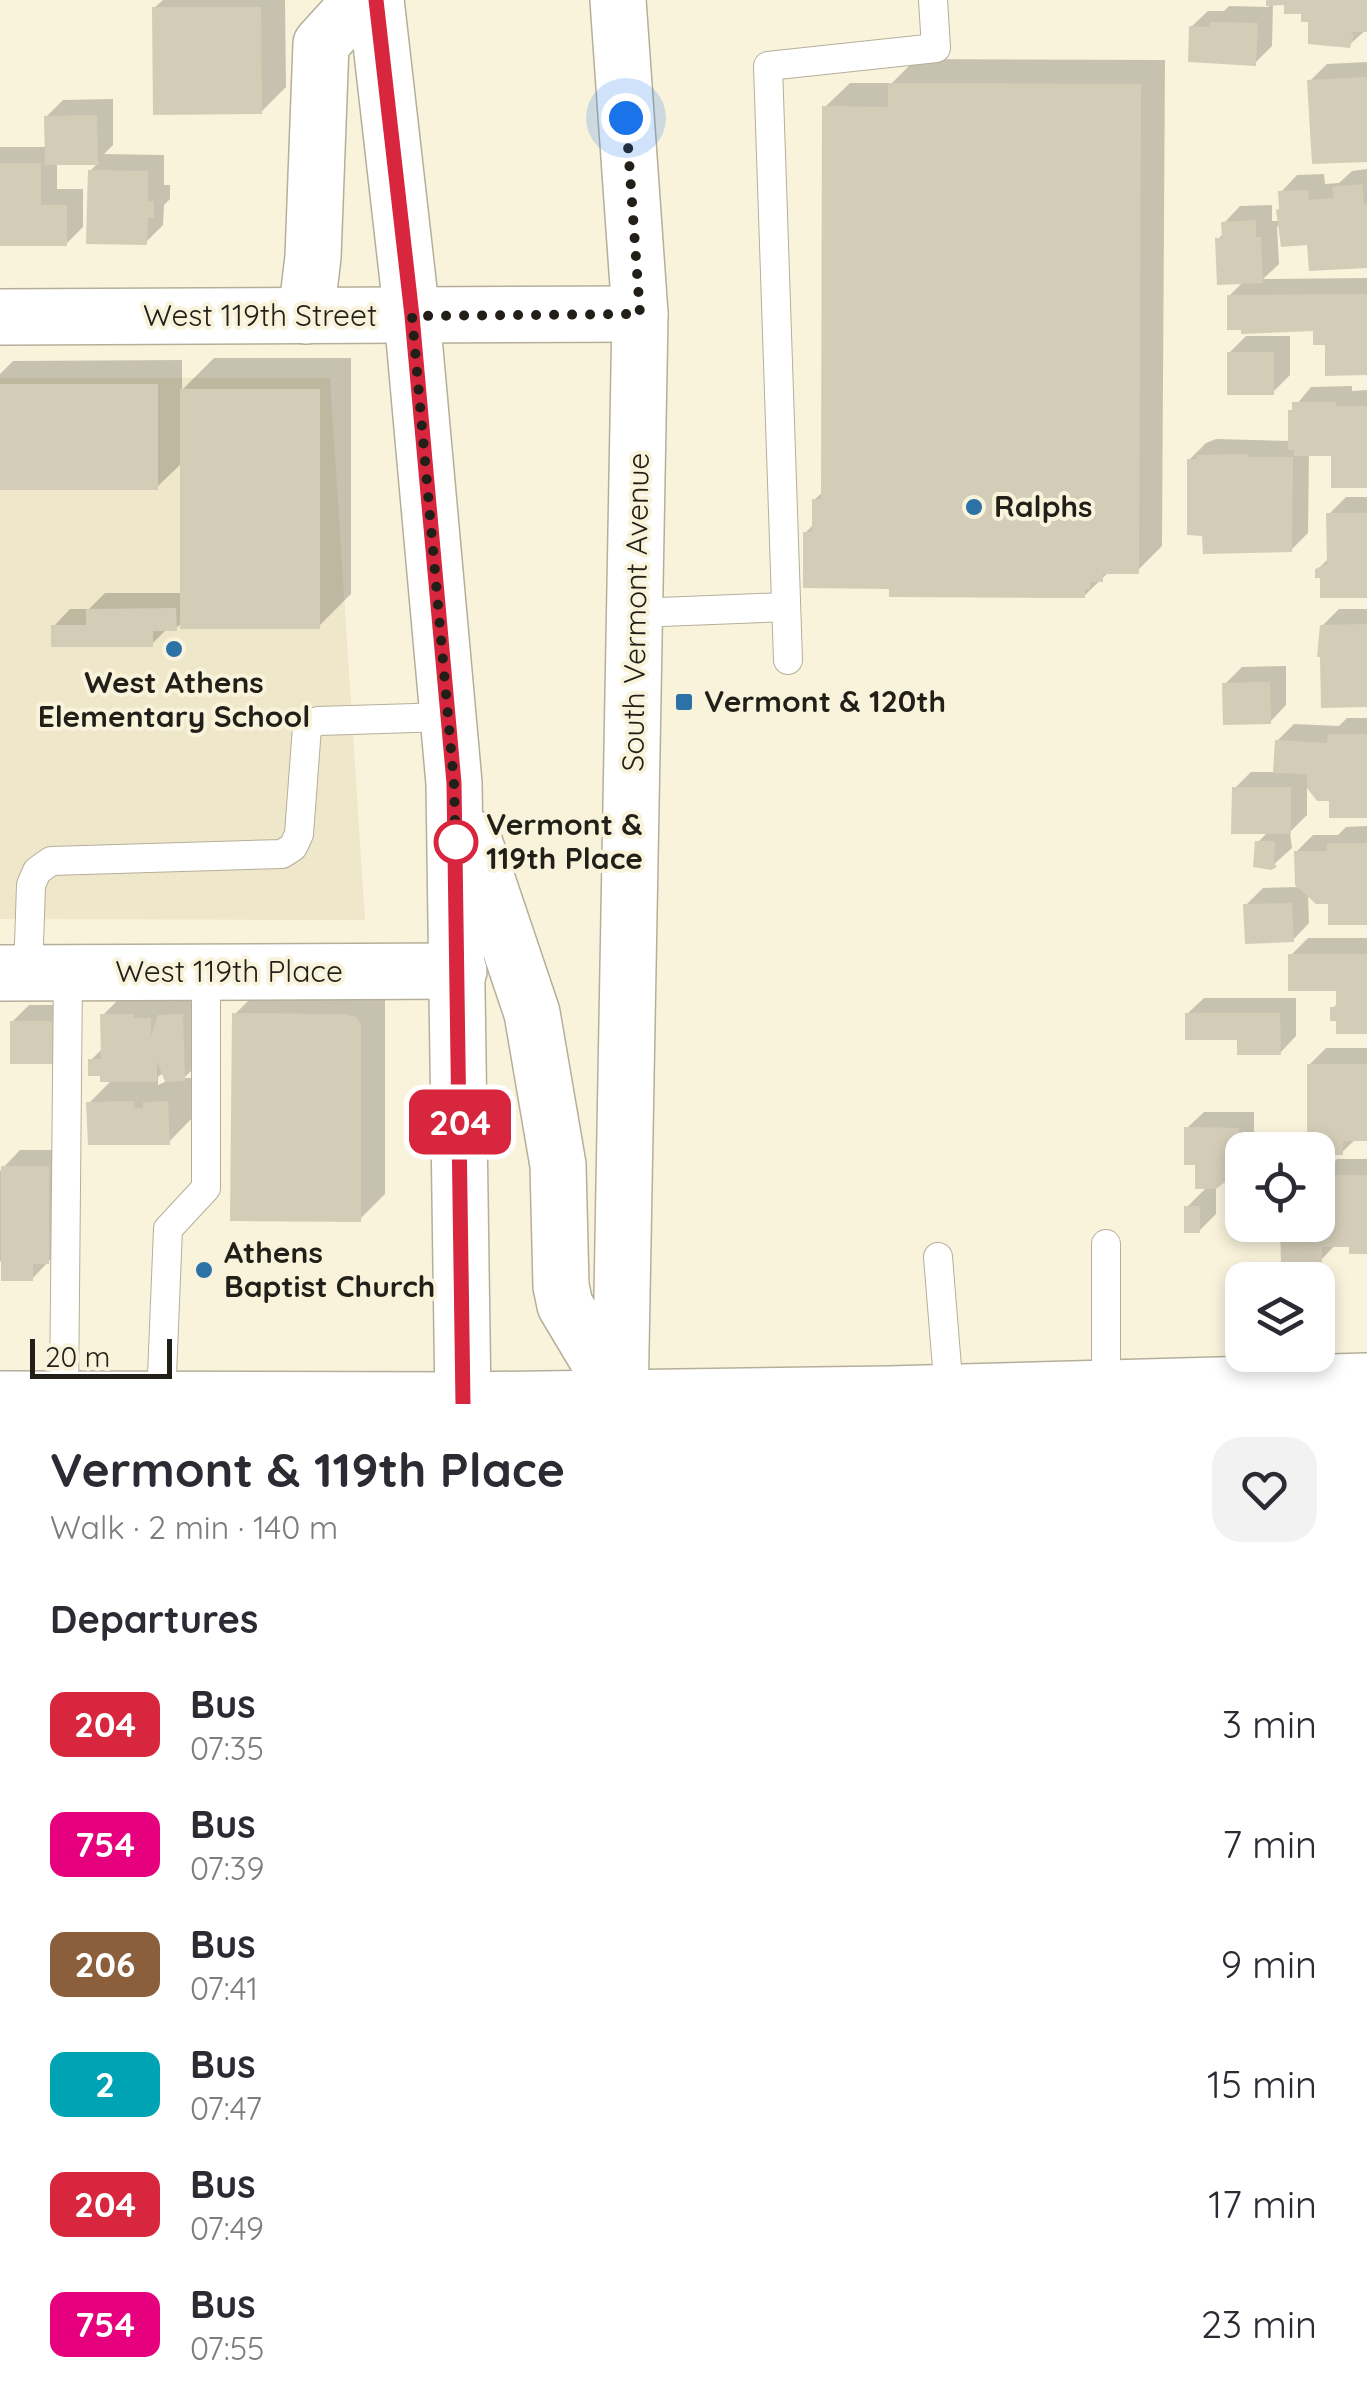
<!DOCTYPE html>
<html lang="en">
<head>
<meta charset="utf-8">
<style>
	body { margin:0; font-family:Quicksand,sans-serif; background:#f2f2f3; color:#2b2b33; height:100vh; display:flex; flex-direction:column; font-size:38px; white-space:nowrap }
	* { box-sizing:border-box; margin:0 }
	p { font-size:32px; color:#7c7c81 }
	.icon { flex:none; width:55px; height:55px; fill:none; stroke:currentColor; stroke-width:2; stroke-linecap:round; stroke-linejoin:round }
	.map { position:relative; height:1404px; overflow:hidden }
	.panel { display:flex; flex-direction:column; background:#fff; flex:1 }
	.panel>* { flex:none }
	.badge { padding:0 20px; border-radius:15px; font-size:35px; line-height:65px }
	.tools { position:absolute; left:1225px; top:1132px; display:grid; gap:20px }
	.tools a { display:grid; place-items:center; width:110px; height:110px; border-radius:20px; background:#fff; box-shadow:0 5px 15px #0003; font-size:50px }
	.scale { position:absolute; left:30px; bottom:25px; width:142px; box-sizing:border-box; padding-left:10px; border:5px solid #211f17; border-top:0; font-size:28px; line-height:35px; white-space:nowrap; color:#211f17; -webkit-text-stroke:8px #f9f3dc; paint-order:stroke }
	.you { position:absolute; width:50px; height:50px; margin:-25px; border:8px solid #fff; border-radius:50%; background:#1a73e8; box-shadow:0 0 0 15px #1a73e833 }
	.map>.badge { position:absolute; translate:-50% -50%; box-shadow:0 0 0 5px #fff }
	h2 { padding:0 50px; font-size:38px; line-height:90px }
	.round { display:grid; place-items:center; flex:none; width:105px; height:105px; border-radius:30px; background:#f2f2f3 }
	.summary { display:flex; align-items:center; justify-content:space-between; height:170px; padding:0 50px }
	h1 { font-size:48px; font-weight:700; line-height:75px }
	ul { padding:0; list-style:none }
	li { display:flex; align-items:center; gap:30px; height:120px; padding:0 50px }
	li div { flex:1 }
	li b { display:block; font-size:38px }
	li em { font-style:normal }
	li .badge { min-width:110px; font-weight:700; text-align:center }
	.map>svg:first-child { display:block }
	.built { fill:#efe7c9 }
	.shadow { fill:#0003; fill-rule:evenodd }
	.building { fill:#d3cdb8 }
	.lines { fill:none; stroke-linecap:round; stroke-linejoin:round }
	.lane-casing { stroke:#b5af9a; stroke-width:30 }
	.street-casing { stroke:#b5af9a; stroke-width:58 }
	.secondary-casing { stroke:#b5af9a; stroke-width:58 }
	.primary-casing { stroke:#b5af9a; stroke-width:58 }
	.lane { stroke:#fff; stroke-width:28 }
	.street { stroke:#fff; stroke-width:55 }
	.secondary { stroke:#fff; stroke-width:55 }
	.primary { stroke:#fff; stroke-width:55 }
	.line-casing { stroke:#fff; stroke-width:22 }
	.line { stroke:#d7263d; stroke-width:15 }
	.walk { stroke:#211f17; stroke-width:10; stroke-dasharray:0 18 }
	.poi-dot { fill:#2c72a7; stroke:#f9f3dc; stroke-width:4 }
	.stop-dot { fill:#fff; stroke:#d7263d; stroke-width:5 }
	.labels { text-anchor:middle; stroke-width:8; stroke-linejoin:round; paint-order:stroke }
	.street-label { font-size:30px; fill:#211f17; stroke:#f9f3dc }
	.poi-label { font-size:30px; font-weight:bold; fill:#211f17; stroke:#f9f3dc; text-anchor:start }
	.stop-label { font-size:30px; font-weight:bold; fill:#211f17; stroke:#f9f3dc; text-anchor:start }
</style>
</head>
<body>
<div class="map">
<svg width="1367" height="1404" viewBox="0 0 1367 1404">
	<rect width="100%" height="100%" fill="#f9f3dc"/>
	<path class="built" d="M 0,378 L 330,378 L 365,920 L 0,919 Z"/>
	<g class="shadow">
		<path d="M 163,0 L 285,0 L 286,87 L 261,112 L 154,8 Z"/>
		<path d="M 1269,0 L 1367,0 L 1367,29 L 1349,45 L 1311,20 L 1303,11 L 1287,2 L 1273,3 L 1272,46 L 1255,63 L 1191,27 L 1208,11 L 1224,11 L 1229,6 L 1269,7 Z"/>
		<path d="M 916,59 L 1165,60 L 1162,546 L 1137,571 L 1110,571 L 1084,596 L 892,586 L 805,533 L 814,524 L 814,500 L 824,491 L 825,107 L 850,83 L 892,83 Z"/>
		<path d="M 1367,62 L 1367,159 L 1310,81 L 1327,64 Z"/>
		<path d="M 113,99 L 113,145 L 104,154 L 164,155 L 164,185 L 170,185 L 170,199 L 164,205 L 163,225 L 146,242 L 90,171 L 99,162 L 57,163 L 57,189 L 83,189 L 83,227 L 66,244 L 0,244 L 0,147 L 47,147 L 46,117 L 63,100 Z"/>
		<path d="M 1367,169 L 1367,265 L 1277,226 L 1279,264 L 1263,279 L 1367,278 L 1367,373 L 1328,343 L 1316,328 L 1229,296 L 1244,281 L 1218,239 L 1224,233 L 1224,223 L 1240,206 L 1272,205 L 1272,221 L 1280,221 L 1281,192 L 1297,175 L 1324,174 L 1325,184 L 1339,183 L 1352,171 Z"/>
		<path d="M 1246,336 L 1290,336 L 1290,375 L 1273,392 L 1229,353 Z"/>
		<path d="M 214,358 L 351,358 L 351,594 L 319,626 L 183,622 L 176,628 L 168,628 L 152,644 L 54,626 L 70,609 L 89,609 L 105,593 L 183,593 L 183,462 L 157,487 L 0,488 L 0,374 L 13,361 L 182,360 L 182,390 Z"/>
		<path d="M 1352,386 L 1352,391 L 1367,390 L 1367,486 L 1333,453 L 1309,453 L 1308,533 L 1291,550 L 1189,460 L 1206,443 L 1216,439 L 1291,441 L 1291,411 L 1311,387 Z"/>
		<path d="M 1346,497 L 1367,497 L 1367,595 L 1317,570 L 1329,558 L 1329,514 Z"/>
		<path d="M 1339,609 L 1367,609 L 1367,705 L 1322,654 L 1322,626 Z"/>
		<path d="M 1286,666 L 1286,705 L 1270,722 L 1225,684 L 1242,667 Z"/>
		<path d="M 1347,718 L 1367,718 L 1367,815 L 1332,799 L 1318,799 L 1307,784 L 1307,815 L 1290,832 L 1292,848 L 1271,867 L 1257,843 L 1268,832 L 1235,788 L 1251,772 L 1276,772 L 1277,741 L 1294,724 L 1339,726 Z"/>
		<path d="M 1367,826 L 1367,923 L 1330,902 L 1308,894 L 1309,923 L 1293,940 L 1246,905 L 1263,888 L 1298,887 L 1296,852 L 1313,835 L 1338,835 L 1346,827 Z"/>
		<path d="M 1308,938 L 1367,938 L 1367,1031 L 1333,1008 L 1339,1002 L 1339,988 L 1291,955 Z"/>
		<path d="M 260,989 L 381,993 L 385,999 L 385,1194 L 360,1219 L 235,1014 Z"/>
		<path d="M 128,990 L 174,994 L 175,1002 L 186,991 L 207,991 L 208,1054 L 184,1078 L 192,1078 L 193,1117 L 169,1142 L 89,1103 L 113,1079 L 91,1060 L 103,1048 L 103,1015 ZM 164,1072 L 167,1081 L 158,1085 L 158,1077 Z"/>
		<path d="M 1204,998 L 1296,998 L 1296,1036 L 1280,1053 L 1187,1014 Z"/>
		<path d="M 29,1005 L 70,1005 L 53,1061 L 12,1022 Z"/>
		<path d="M 1326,1048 L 1367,1048 L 1367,1138 L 1357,1138 L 1342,1152 L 1310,1150 L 1309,1065 Z"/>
		<path d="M 1204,1112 L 1254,1112 L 1254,1148 L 1242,1150 L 1241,1163 L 1216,1187 L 1216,1214 L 1199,1231 L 1187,1207 L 1207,1187 L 1187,1128 Z"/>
		<path d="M 20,1150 L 64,1150 L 64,1245 L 32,1279 L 0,1261 L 0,1171 Z"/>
		<path d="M 1337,1159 L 1367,1159 L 1367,1251 L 1352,1244 L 1336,1244 L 1321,1260 L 1283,1225 L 1318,1225 L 1320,1176 Z"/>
	</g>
	<g class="building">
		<path d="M 1266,0 L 1367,0 L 1367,32 L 1350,32 L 1354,35 L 1350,48 L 1308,44 L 1308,22 L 1301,22 L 1301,14 L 1284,14 L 1284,5 L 1266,6 Z"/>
		<path d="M 152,7 L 261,7 L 262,114 L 153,115 Z"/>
		<path d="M 1210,22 L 1258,23 L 1256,66 L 1188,62 L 1189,26 L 1210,27 Z"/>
		<path d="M 1367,77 L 1367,162 L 1312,164 L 1307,80 Z"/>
		<path d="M 888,83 L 1141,84 L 1139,574 L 1103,574 L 1103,582 L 1090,582 L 1090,589 L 1085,589 L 1085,598 L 889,597 L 889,589 L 803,588 L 803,532 L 812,532 L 812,499 L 821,499 L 822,106 L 888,107 Z"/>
		<path d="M 97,115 L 98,165 L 45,165 L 44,116 Z"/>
		<path d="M 0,163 L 41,163 L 41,205 L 67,205 L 67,246 L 0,246 Z"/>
		<path d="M 88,170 L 148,171 L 148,201 L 154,201 L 154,218 L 148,218 L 147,245 L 86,244 Z"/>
		<path d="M 1362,184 L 1364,205 L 1367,204 L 1367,268 L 1309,271 L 1307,245 L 1281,247 L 1276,210 L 1279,209 L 1278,191 L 1308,190 L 1309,200 L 1334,198 L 1332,187 Z"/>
		<path d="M 1256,220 L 1256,237 L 1261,237 L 1263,283 L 1217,285 L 1215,238 L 1222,238 L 1221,222 Z"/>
		<path d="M 1367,294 L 1367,375 L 1325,376 L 1325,345 L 1313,345 L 1313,331 L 1241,334 L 1241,330 L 1227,330 L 1227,295 Z"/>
		<rect x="1227" y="352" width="47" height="43"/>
		<rect x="0" y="384" width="158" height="106"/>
		<rect x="180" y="389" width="140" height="240"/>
		<path d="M 1292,402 L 1336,402 L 1336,406 L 1367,406 L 1367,488 L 1331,488 L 1331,456 L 1294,456 L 1294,450 L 1288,450 L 1288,410 L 1292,410 Z"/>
		<path d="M 1248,454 L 1248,457 L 1293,457 L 1292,552 L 1203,554 L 1202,536 L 1187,535 L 1187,459 L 1197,459 L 1197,455 Z"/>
		<path d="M 1326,513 L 1367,513 L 1367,598 L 1320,598 L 1320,578 L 1315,578 L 1315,569 L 1327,564 Z"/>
		<path d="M 176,608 L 177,631 L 153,631 L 153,647 L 51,647 L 51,625 L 86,625 L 86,609 Z"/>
		<path d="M 1367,624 L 1367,707 L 1321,708 L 1320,657 L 1317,657 L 1320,625 Z"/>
		<path d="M 1270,682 L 1271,724 L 1223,725 L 1222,683 Z"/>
		<path d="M 1328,734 L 1367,734 L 1367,818 L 1329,818 L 1329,801 L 1317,801 L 1307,788 L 1307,774 L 1273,773 L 1275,740 L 1327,743 Z"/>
		<path d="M 1232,787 L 1291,787 L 1291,834 L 1231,834 Z"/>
		<path d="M 1255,841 L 1275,841 L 1274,863 L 1277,867 L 1271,870 L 1253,867 Z"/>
		<path d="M 1327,843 L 1367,843 L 1367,925 L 1328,925 L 1328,904 L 1316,904 L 1295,885 L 1294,851 L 1327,851 Z"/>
		<path d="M 1292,903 L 1294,942 L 1245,944 L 1243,904 Z"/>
		<path d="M 1288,954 L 1367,954 L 1367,1034 L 1336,1034 L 1336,1021 L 1330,1021 L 1330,1007 L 1336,1007 L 1336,991 L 1288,991 Z"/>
		<path d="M 232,1013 L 344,1014 L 356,1017 L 361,1024 L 361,1222 L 230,1221 Z"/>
		<path d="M 1185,1013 L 1280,1013 L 1281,1055 L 1237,1055 L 1237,1040 L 1185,1040 Z"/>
		<path d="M 100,1014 L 134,1014 L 134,1018 L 151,1018 L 151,1037 L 158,1015 L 183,1014 L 185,1081 L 165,1082 L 157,1061 L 157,1082 L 100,1082 L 100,1076 L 88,1076 L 88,1059 L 101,1059 Z"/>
		<rect x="10" y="1021" width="44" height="43"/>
		<path d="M 1307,1064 L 1367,1064 L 1367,1141 L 1343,1141 L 1343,1155 L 1318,1155 L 1318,1150 L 1307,1150 Z"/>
		<path d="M 134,1101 L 134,1108 L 143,1108 L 143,1102 L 168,1101 L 170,1145 L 88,1145 L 86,1102 Z"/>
		<path d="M 1184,1127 L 1239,1128 L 1238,1167 L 1226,1167 L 1225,1182 L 1216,1189 L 1195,1189 L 1195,1165 L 1184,1165 Z"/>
		<path d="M 1,1166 L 49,1166 L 49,1264 L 33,1264 L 33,1281 L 1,1281 Z"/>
		<path d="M 1318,1175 L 1367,1175 L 1367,1254 L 1349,1254 L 1349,1247 L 1322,1247 L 1322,1262 L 1281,1263 L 1280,1225 L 1318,1225 Z"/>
		<rect x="1184" y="1206" width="16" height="27"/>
	</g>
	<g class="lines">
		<g class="lane-casing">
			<g id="lane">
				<path d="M 636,613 L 786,607"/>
				<path d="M 788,660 L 768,66 L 936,48 L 933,0"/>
				<path d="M 28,973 L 31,885 L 37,871 L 51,861 L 282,854 L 293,847 L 299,834 L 307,727 L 318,721 L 447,717"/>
				<path d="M 1106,1244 L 1106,1386"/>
				<path d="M 938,1257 L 949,1392"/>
				<path d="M 64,1399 L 68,973"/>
				<path d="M 161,1400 L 168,1229 L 206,1188 L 206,972"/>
			</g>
		</g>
		<g class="street-casing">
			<g id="street">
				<path d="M 0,317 L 640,314"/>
				<path d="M 0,973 L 459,971"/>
			</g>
		</g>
		<g class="secondary-casing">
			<path id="secondary" d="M 0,1399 L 464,1400 L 889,1394 L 1367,1381"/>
		</g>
		<g class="primary-casing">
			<g id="primary">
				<path d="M 376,0 L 412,316 L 454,783 L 463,1404"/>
				<path d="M 618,0 L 640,314 L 620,1404"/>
				<path d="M 306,316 L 313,257 L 321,44 L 361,0"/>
				<path d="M 473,838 L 532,1013 L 558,1165 L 561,1286 L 565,1305 L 620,1397"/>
			</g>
		</g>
		<use href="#lane" class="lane"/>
		<use href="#street" class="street"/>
		<use href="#secondary" class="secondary"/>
		<use href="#primary" class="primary"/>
	</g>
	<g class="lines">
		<g class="line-casing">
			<path id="line" d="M 376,0 L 412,316 L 454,783 L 463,1404"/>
		</g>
		<use href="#line" class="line"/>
		<path class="walk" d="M 456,842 L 456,858 L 454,783 L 412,316 L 640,314 L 626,118"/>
	</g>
	<g class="poi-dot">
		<circle cx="974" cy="507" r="10"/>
		<circle cx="174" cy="649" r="10"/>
		<rect x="674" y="692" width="20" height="20" rx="5"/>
		<circle cx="204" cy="1270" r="10"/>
	</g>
	<circle class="stop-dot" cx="456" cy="842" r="20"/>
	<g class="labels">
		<g class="street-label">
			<text x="260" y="326">West 119th Street</text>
			<text transform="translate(636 612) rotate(-89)" y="10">South Vermont Avenue</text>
			<text x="229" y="982">West 119th Place</text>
		</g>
		<g class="poi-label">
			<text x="994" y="517">Ralphs</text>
			<text x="174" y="693" text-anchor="middle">West Athens<tspan x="174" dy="34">Elementary School</tspan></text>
			<text x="704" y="712">Vermont &amp; 120th</text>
			<text x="224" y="1263">Athens<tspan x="224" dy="34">Baptist Church</tspan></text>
		</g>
		<g class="stop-label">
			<text x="486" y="835">Vermont &amp;<tspan x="486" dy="34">119th Place</tspan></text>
		</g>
	</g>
</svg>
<div class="tools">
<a><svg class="icon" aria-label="locate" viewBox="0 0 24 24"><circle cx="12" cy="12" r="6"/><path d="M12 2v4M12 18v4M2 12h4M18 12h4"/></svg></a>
<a><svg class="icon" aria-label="layers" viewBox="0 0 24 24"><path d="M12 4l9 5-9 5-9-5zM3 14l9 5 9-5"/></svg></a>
</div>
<div class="scale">20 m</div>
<div class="you" style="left:626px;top:118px"></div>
<b class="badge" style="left:460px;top:1122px;background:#d7263d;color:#fff">204</b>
</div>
<section class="panel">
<div class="summary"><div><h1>Vermont &amp; 119th Place</h1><p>Walk · 2 min · 140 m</p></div><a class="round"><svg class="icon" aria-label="heart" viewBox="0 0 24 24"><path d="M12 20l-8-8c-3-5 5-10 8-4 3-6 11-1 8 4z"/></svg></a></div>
<h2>Departures</h2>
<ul>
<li><span class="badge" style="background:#d7263d;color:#fff">204</span><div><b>Bus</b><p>07:35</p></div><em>3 min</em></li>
<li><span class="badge" style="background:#e6007e;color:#fff">754</span><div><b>Bus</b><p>07:39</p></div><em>7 min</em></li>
<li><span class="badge" style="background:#8b5e3c;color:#fff">206</span><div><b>Bus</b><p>07:41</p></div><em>9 min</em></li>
<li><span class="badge" style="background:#00a3b4;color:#fff">2</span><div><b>Bus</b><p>07:47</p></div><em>15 min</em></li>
<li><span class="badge" style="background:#d7263d;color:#fff">204</span><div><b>Bus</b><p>07:49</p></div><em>17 min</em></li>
<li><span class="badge" style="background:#e6007e;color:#fff">754</span><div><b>Bus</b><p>07:55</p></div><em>23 min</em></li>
</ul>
</section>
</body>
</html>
